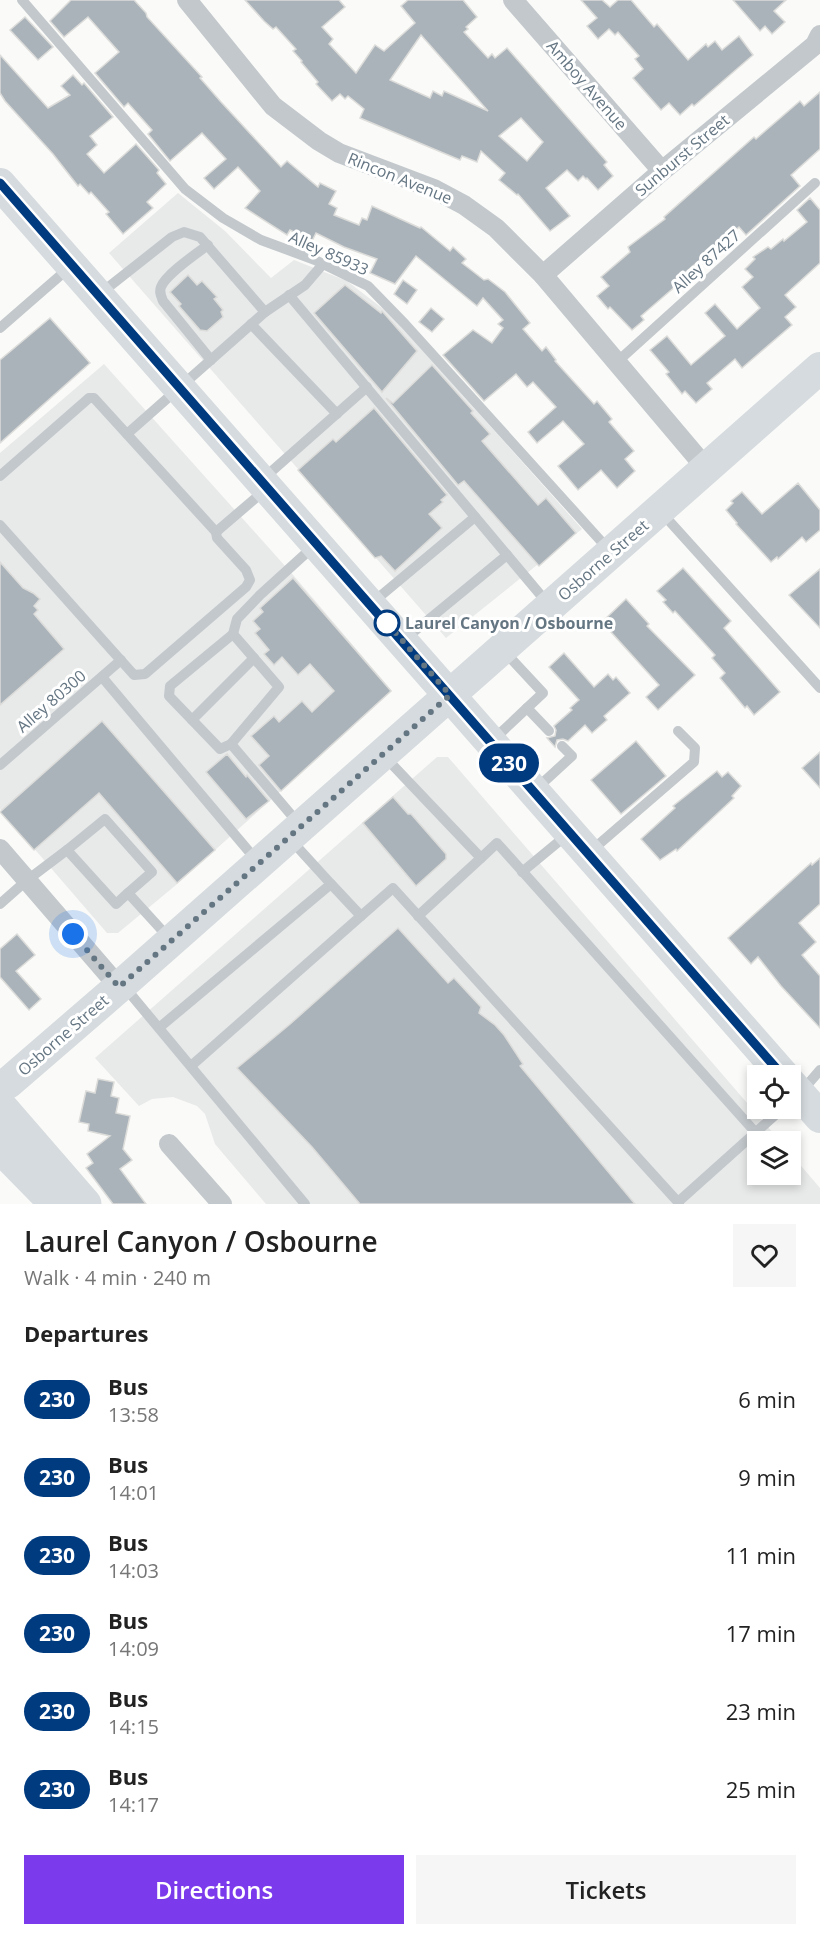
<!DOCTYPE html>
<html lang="en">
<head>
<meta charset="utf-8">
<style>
	body { margin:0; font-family:"Open Sans",sans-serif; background:#f6f6f6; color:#222; height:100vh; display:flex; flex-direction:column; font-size:22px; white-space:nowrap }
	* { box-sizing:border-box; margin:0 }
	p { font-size:20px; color:#767676 }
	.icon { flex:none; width:33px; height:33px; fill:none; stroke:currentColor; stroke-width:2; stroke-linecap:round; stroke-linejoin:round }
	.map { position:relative; height:1204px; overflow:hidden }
	.side { display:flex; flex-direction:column; background:#fff; flex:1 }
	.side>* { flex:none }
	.badge { padding:0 12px; border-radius:20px; font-size:21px; line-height:39px }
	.buttons { position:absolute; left:747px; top:1065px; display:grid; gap:12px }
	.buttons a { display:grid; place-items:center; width:54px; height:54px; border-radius:0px; background:#fff; box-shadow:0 3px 9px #0003; font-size:30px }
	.you { position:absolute; width:30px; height:30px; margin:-15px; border:4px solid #fff; border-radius:50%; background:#1a73e8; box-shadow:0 0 0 9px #1a73e833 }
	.map>.badge { position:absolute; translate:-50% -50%; box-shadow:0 0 0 3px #fff }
	h2 { padding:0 24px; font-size:22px; line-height:54px }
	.round { display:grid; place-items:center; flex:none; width:63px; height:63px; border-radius:0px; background:#f6f6f6 }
	.overview { display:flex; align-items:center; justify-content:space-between; height:102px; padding:0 24px }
	h1 { font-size:28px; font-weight:600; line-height:45px }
	.action { display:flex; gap:12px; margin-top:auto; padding:12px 24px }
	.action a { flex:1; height:69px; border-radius:0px; background:#7c3aed; color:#fff; font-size:24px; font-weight:600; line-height:69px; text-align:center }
	.action a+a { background:#f6f6f6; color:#222 }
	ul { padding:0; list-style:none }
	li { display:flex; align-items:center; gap:18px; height:78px; padding:0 24px }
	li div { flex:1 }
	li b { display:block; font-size:22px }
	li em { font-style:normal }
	li .badge { min-width:66px; font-weight:700; text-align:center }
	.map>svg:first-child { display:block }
	.built { fill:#e8e9e9 }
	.building { fill:#aab3b9; stroke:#dcdcda; stroke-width:1.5; fill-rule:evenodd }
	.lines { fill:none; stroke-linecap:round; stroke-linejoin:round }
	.lane { stroke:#c3c8cc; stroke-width:10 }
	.street { stroke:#c3c8cc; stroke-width:20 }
	.primary { stroke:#d6dbdf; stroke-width:32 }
	.highway { stroke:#d6dbdf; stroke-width:33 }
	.line-casing { stroke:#fff; stroke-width:14 }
	.line { stroke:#003b80; stroke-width:9 }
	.walk { stroke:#657683; stroke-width:6; stroke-dasharray:0 10.8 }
	.stop-dot { fill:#fff; stroke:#003b80; stroke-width:3 }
	.labels { text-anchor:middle; stroke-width:6; stroke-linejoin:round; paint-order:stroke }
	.street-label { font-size:16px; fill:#657683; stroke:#fff }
	.stop-label { font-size:16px; font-weight:bold; fill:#657683; stroke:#fff; text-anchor:start }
</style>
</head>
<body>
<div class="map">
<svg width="820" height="1204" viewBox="0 0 820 1204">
	<rect width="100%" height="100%" fill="#fafaf8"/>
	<g class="built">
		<path d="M 178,193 L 225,231 L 271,278 L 294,260 L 347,281 L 391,315 L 582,529 L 446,638 L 109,253 Z"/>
		<path d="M 104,364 L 294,576 L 392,691 L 176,885 L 118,933 L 107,933 L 0,809 L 0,453 Z"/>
		<path d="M 437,757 L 448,757 L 780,1141 L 758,1142 L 758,1174 L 790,1174 L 791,1154 L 820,1188 L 820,1204 L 266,1204 L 215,1144 L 205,1114 L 197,1106 L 173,1097 L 152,1099 L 139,1106 L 95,1058 Z"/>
	</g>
	<g class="building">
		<path d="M 71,0 L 134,0 L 146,13 L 147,17 L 202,77 L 200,78 L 221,102 L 281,167 L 287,161 L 318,187 L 320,183 L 336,191 L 329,204 L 337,208 L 334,215 L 359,225 L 362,218 L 367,220 L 372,206 L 420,228 L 421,227 L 450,251 L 453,247 L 466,259 L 462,263 L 484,280 L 488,279 L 505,292 L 530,323 L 523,329 L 542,351 L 546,347 L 556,360 L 555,361 L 594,404 L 597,401 L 612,419 L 609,422 L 634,451 L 625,459 L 635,471 L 617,488 L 601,470 L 578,490 L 558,466 L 584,444 L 563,421 L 537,443 L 528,432 L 556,407 L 533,382 L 527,387 L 516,374 L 484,401 L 443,355 L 473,330 L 492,343 L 503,328 L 498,324 L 503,320 L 483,298 L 477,306 L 416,256 L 395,284 L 370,273 L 377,259 L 344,247 L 316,233 L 312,241 L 290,230 L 287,235 L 245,208 L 260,191 L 238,167 L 214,189 L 204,178 L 226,159 L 202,133 L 170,161 L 148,134 L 152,130 L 128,103 L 124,107 L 95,73 L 119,52 L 88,17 L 64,37 L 50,21 Z"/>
		<path d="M 245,0 L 339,0 L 345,7 L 322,27 L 333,39 L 329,44 L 356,73 L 375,45 L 384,51 L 415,23 L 401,6 L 408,0 L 463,0 L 477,17 L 466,27 L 468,29 L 464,32 L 488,58 L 492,54 L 495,58 L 507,48 L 607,162 L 604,165 L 613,176 L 598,190 L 587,178 L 586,179 L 583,176 L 578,181 L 567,170 L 546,188 L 570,216 L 550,231 L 518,194 L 517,195 L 499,180 L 505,173 L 481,151 L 477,162 L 462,156 L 460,160 L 360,118 L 364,109 L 348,96 L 345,99 L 340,94 L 332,101 L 316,84 L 318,82 L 301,62 L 302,61 L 293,51 L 296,49 L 276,27 L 273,29 L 264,21 ZM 421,35 L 488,111 L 444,91 L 442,96 L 433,91 L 430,98 L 390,80 ZM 521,118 L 543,142 L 527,161 L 499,136 Z"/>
		<path d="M 581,0 L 602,0 L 610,7 L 618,0 L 631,0 L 654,27 L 657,24 L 688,60 L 706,44 L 708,47 L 715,41 L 722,50 L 739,36 L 753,55 L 694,106 L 692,104 L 680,115 L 669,103 L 661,110 L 633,78 L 643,69 L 635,59 L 639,56 L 618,32 L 615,35 L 609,29 L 598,39 L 587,26 L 597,18 Z"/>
		<path d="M 733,0 L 786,0 L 774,11 L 785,22 L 772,34 L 765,26 L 760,31 Z"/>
		<path d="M 25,17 L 53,47 L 38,60 L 10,30 Z"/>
		<path d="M 0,55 L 48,108 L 70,95 L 61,86 L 73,75 L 82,85 L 84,83 L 113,117 L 90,136 L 97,145 L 87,154 L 104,173 L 136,144 L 159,170 L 157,173 L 166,184 L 147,202 L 153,208 L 123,234 L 106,214 L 109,212 L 91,192 L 89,194 L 80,184 L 78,186 L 53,154 L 5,101 L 0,93 Z"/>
		<path d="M 820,92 L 820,149 L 791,175 L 800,186 L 746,235 L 739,227 L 674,282 L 677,285 L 641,316 L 644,320 L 632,330 L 610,307 L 608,309 L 597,296 L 609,286 L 601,277 L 630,252 L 628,247 L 665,219 L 664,217 L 754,137 L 756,139 L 800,101 L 804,106 Z"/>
		<path d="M 810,198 L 820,210 L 820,263 L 785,295 L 796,307 L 785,317 L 792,325 L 742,368 L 735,359 L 707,383 L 712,389 L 696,403 L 685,391 L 682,394 L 666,374 L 669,372 L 650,350 L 667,336 L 691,365 L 725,336 L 705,313 L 715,304 L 737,329 L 760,308 L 742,287 L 753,277 L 745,269 L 755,259 L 753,257 L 768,247 L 771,249 L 783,239 L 784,241 L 807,222 L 797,210 Z"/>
		<path d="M 188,275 L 197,285 L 202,281 L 217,297 L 214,299 L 223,310 L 221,312 L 223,317 L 207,331 L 200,330 L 179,306 L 181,304 L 170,292 Z"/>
		<path d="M 403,280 L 417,290 L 407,304 L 394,294 Z"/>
		<path d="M 345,285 L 381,313 L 382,311 L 417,351 L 382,392 L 314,313 Z"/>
		<path d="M 431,308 L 444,319 L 432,332 L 419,322 Z"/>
		<path d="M 50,318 L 90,363 L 0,443 L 0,360 Z"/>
		<path d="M 432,365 L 473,411 L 471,413 L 490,434 L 482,441 L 538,505 L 546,498 L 576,533 L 539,566 L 464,481 L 458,485 L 386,398 L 393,403 Z"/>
		<path d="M 374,408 L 447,495 L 441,500 L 443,502 L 429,514 L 442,528 L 395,571 L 381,556 L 375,558 L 298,470 L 333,439 L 336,442 Z"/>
		<path d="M 798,483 L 820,510 L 820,530 L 806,542 L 802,537 L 778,559 L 777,557 L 771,562 L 736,524 L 737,523 L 726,510 L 733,503 L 731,501 L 742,492 L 762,514 Z"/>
		<path d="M 0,562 L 23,588 L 33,593 L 40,599 L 34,606 L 38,610 L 34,614 L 64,649 L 0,705 Z"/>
		<path d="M 683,568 L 731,621 L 724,628 L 780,692 L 754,715 L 747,706 L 745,708 L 720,678 L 725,673 L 712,658 L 715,655 L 675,611 L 673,613 L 663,602 L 666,600 L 657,591 Z"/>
		<path d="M 820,569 L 820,628 L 789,595 Z"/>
		<path d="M 293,578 L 391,691 L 281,791 L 259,765 L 269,756 L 251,736 L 274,716 L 279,722 L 302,701 L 312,712 L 334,691 L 310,664 L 298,675 L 282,657 L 274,665 L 264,654 L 269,650 L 255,633 L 260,629 L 253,621 L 263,612 L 260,608 Z"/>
		<path d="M 626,599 L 649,624 L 647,626 L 695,675 L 658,710 L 646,697 L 659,685 L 602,622 Z"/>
		<path d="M 564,653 L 594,687 L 608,674 L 613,680 L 616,677 L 630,693 L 604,716 L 607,720 L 592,733 L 585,725 L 568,741 L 563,739 L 557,740 L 555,747 L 547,738 L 555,736 L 556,730 L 554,726 L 572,710 L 570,708 L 579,700 L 549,667 Z"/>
		<path d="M 102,721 L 215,850 L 177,883 L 99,793 L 34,850 L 0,812 Z"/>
		<path d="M 636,741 L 666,776 L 621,814 L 591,780 Z"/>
		<path d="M 820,752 L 820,788 L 802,768 Z"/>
		<path d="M 227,754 L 246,777 L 247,775 L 269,801 L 246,819 L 206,772 Z"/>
		<path d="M 717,771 L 722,777 L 728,772 L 741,786 L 732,796 L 734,798 L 677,851 L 676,849 L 660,860 L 641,839 L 675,808 L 673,806 Z"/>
		<path d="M 393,797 L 408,814 L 411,814 L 446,854 L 446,859 L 416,886 L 363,823 Z"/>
		<path d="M 820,858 L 820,904 L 799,923 L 816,942 L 802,955 L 820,976 L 820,1028 L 781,986 L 758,957 L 751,964 L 728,938 L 811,863 L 812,865 Z"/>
		<path d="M 398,928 L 448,983 L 454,978 L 481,1007 L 479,1013 L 495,1025 L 504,1035 L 523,1064 L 520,1066 L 635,1204 L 360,1204 L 312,1147 L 237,1068 L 289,1025 Z"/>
		<path d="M 17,934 L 35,955 L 16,971 L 41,999 L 29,1010 L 0,977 L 0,949 Z"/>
		<path d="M 98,1079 L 114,1082 L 111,1096 L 119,1098 L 116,1113 L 130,1116 L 123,1149 L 132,1160 L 120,1169 L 146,1204 L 113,1204 L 86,1168 L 93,1163 L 87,1154 L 110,1136 L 88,1131 L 89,1124 L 79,1122 L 86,1091 L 95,1093 Z"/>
	</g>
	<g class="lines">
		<g class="lane">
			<path d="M 22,0 L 185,189 L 223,218 L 261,240 L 315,260 L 368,286 L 405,324 L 609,550"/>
			<path d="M 208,245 C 196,254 166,274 161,287 C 159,292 161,296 163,301 L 211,360"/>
			<path d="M 101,293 L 172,237 L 184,232 L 200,237 L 265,312 L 127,434"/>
			<path d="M 289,295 L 549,605"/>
			<path d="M 265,312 L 305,285 L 323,264"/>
			<path d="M 251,324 L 337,414"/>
			<path d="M 0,328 L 70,267"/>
			<path d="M 617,362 L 815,183"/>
			<path d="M 0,476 L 89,398 L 94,398 L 216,532 L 217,538 L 246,570 L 250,580 L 246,587 L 145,674 L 134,675 L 0,525"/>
			<path d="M 264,478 L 367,387"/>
			<path d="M 662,513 L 820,688"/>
			<path d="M 216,532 L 265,490"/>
			<path d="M 372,603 L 475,517"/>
			<path d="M 405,639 L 507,555"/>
			<path d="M 504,651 L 543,693 L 527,708 L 549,731"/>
			<path d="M 102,677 L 257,861"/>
			<path d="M 192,720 L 254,658"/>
			<path d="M 492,741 L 527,708"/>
			<path d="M 231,744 L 279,687 L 233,634"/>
			<path d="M 385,757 L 481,858 L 418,916"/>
			<path d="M 0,765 L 121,660"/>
			<path d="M 536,789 L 572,756 L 562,746"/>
			<path d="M 299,824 L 231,744 L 220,749 L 169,696 L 170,686 L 233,634 L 237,619 L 260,595 L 314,546"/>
			<path d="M 67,850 L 105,819 L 152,872 L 128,893"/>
			<path d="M 591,851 L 694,762 L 695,748 L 678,731"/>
			<path d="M 481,858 L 497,843 L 756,1133"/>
			<path d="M 522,872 L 568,834"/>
			<path d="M 0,904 L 26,881 L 67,850 L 116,904 L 128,893 L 169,938"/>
			<path d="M 361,916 L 393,888 L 678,1202"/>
			<path d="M 123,985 L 305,1204"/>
			<path d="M 160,1027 L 331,884 L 290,839"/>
			<path d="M 191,1066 L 361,916 L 331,884"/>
			<path d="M 802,1091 L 820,1070"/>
			<path d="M 679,1204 L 678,1202 L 783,1108"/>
		</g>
		<g class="street">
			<path d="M 187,0 L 273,106 L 319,141 L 339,153 L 434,189 L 464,205 L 496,228 L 543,275 L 706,468"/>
			<path d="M 513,0 L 662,171"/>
			<path d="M 543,275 L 662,171 L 815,45 L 820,35"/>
			<path d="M 0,849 L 119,987"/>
			<path d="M 169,1144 L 222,1204"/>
		</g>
		<g class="primary">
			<path d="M 0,184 L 784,1076"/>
			<path d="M 790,1083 L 820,1117"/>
			<path d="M 0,1085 L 8,1083 L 119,987 L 820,368"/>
		</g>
		<g class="highway">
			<path d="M 0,1106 L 85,1204"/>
			<path d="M 0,1147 L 56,1204"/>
		</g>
	</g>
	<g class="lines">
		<g class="line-casing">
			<path id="line" d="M 0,183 L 783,1076"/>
		</g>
		<use href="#line" class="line"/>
		<path class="walk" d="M 73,934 L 119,987 L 450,695 L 387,623"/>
	</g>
	<circle class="stop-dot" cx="387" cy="623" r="12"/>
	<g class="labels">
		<g class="street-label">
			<text transform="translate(587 85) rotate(49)" y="6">Amboy Avenue</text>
			<text transform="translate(682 155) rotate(-40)" y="6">Sunburst Street</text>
			<text transform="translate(400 178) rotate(22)" y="6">Rincon Avenue</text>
			<text transform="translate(329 253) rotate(24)" y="6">Alley 85933</text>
			<text transform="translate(706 261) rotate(-42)" y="6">Alley 87427</text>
			<text transform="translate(603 560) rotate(-41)" y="6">Osborne Street</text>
			<text transform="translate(51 701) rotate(-41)" y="6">Alley 80300</text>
			<text transform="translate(63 1035) rotate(-41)" y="6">Osborne Street</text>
		</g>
		<g class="stop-label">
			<text x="405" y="629">Laurel Canyon / Osbourne</text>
		</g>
	</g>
</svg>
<div class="buttons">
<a><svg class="icon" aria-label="locate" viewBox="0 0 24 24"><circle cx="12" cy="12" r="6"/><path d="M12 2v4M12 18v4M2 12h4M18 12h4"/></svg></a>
<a><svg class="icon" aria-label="layers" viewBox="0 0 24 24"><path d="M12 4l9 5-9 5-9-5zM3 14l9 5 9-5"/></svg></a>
</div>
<div class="you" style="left:73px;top:934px"></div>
<b class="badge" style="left:509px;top:763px;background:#003b80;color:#fff">230</b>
</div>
<section class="side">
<div class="overview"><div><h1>Laurel Canyon / Osbourne</h1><p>Walk · 4 min · 240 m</p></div><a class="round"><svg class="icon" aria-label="heart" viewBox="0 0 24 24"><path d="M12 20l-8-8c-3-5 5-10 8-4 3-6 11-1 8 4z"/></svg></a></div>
<h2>Departures</h2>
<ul>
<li><span class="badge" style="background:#003b80;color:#fff">230</span><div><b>Bus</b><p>13:58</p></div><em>6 min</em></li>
<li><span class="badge" style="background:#003b80;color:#fff">230</span><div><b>Bus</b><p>14:01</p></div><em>9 min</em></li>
<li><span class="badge" style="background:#003b80;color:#fff">230</span><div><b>Bus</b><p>14:03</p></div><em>11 min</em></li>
<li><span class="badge" style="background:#003b80;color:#fff">230</span><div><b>Bus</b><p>14:09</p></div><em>17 min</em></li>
<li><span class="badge" style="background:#003b80;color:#fff">230</span><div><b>Bus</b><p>14:15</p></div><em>23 min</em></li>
<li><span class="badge" style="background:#003b80;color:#fff">230</span><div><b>Bus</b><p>14:17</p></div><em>25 min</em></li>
</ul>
<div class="action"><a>Directions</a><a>Tickets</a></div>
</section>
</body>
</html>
